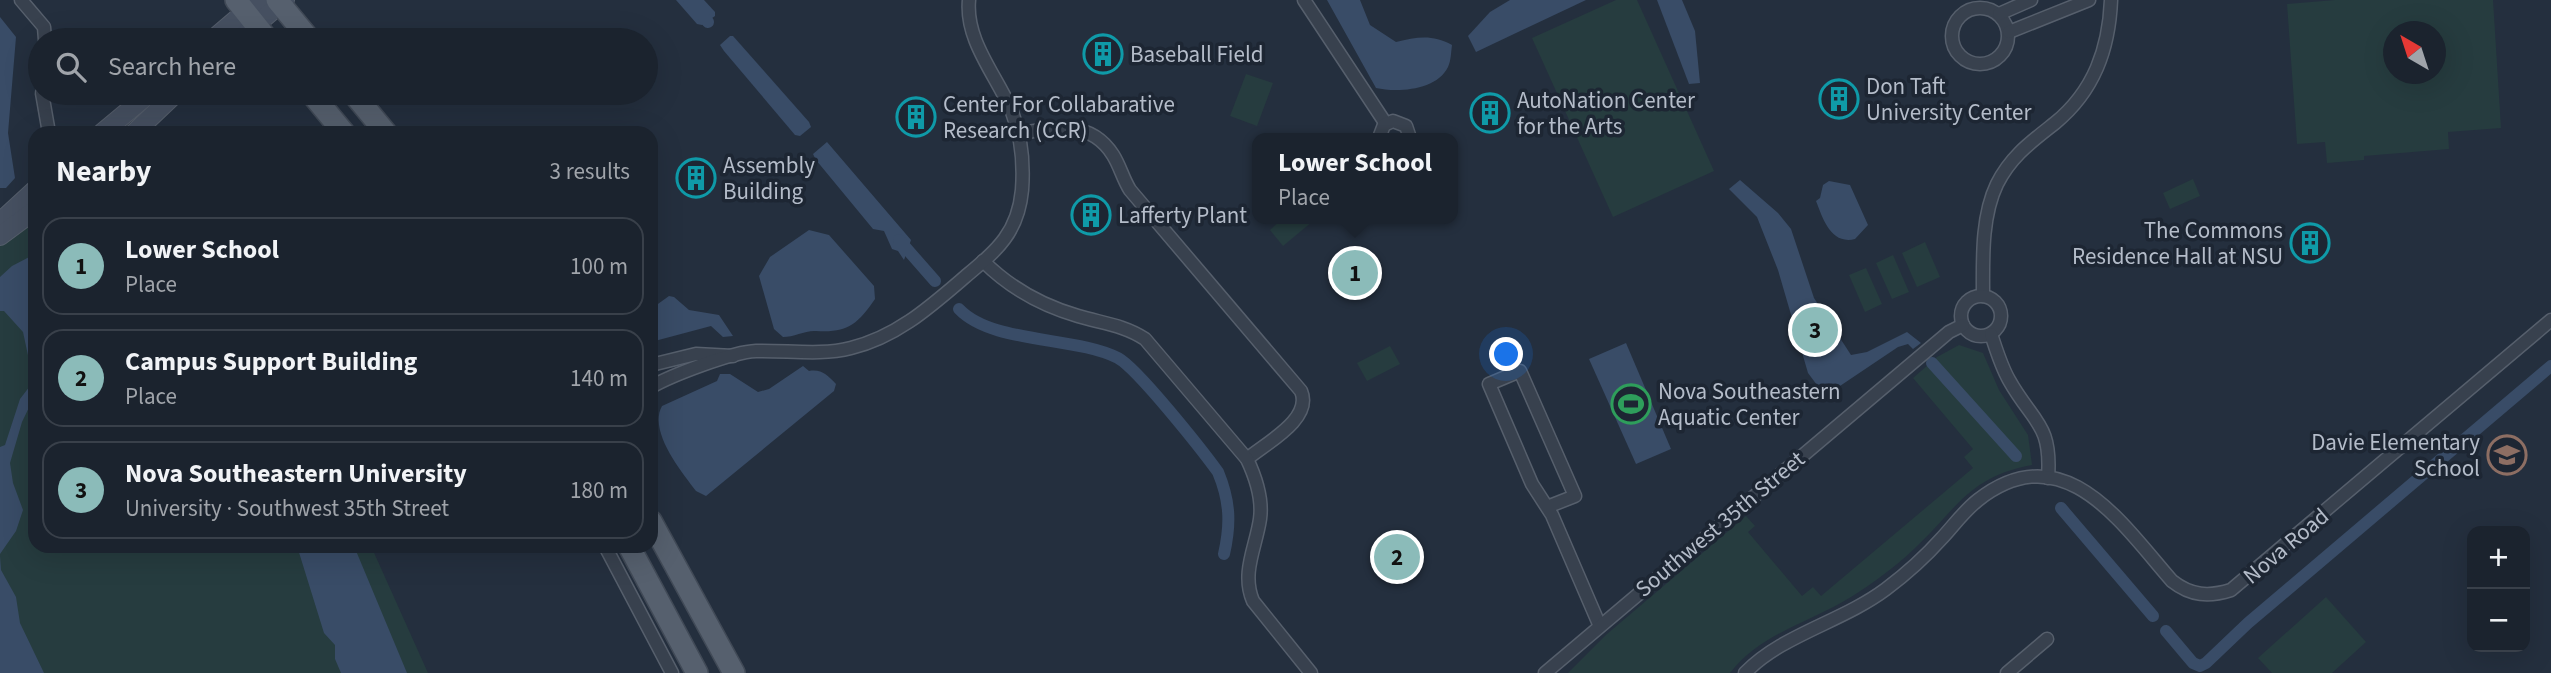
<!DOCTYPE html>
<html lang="en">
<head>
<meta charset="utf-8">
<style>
	body { margin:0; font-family:"Source Sans 3",sans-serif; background:#242b36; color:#f1f3f6 }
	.controls { position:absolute; right:21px; bottom:21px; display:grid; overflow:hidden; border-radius:14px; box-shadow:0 7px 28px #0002 }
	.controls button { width:63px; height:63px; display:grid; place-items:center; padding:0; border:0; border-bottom:2px solid #39404a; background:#1b232e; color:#f1f3f6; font:35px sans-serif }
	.compass { position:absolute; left:2383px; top:21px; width:63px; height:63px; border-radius:50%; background:#1b232e; box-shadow:0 7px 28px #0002; rotate:321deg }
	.you { position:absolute; left:1507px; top:355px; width:24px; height:24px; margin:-18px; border:5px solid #fff; border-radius:50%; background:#1a73e8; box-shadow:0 0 0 10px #1a73e833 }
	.badge { display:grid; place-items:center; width:46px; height:46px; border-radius:50%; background:#8bbbb9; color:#111; font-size:23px; font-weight:700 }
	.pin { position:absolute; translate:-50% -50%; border:4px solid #fff; box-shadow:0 2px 7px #0006 }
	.popup { position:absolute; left:1252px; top:133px; width:206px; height:91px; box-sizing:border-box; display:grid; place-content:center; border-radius:14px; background:#1b232e; filter:drop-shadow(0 2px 5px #0005); font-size:23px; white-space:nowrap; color:#a0a4aa }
	.popup b { font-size:26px; color:#f1f3f6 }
	.popup::after { content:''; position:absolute; left:50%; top:100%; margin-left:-14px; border:14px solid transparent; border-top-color:#1b232e }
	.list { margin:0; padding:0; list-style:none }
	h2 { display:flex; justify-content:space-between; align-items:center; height:91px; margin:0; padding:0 28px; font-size:30px }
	h2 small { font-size:23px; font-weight:400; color:#a0a4aa }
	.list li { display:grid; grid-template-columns:46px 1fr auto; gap:21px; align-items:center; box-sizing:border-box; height:98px; margin:0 14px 14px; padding:0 14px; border:2px solid #39404a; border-radius:21px }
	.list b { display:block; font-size:26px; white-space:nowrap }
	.list p { margin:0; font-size:23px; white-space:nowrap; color:#a0a4aa }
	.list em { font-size:23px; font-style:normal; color:#a0a4aa }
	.icon { flex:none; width:38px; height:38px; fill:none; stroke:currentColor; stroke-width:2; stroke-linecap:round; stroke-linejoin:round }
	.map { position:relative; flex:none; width:2551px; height:673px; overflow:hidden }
	.search { position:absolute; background:#1b232e; box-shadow:0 7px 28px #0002; left:28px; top:28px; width:630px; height:77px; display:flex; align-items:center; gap:18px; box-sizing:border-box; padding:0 24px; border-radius:38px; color:#a0a4aa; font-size:26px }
	.panel { position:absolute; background:#1b232e; box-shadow:0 7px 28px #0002; left:28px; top:126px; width:630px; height:427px; border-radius:21px }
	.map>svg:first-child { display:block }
	.green { fill:#263c3f; fill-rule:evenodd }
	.water { fill:#394c67 }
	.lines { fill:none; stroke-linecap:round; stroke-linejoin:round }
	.canal { stroke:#394c67; stroke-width:12 }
	.street-casing { stroke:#565f6c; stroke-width:15 }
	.secondary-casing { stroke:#565f6c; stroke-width:20 }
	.primary-casing { stroke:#414a57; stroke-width:24 }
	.street { stroke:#38414e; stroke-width:12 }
	.secondary { stroke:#465061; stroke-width:18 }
	.primary { stroke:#56606e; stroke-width:21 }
	.labels { text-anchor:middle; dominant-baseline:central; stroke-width:7; stroke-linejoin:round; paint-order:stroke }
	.poi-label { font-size:23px; fill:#b4bcc9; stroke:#1d2633; text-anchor:start }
	.street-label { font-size:23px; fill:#b4bcc9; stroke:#1d2633 }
</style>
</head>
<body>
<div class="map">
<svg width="2551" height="673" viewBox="0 0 2551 673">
	<rect width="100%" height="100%" fill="#242f3e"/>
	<!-- green -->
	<g class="green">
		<polygon points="1616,0 1637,0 1714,171 1613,217 1532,38"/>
		<path d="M2335 0H2493L2501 128 2448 132 2449 149 2364 156V160L2327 163 2325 142 2297 144 2287 4ZM2394 32H2436V74H2394Z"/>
		<polygon points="1246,74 1273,83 1257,126 1230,116"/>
		<polygon points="2193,179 2200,196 2170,209 2163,193"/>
		<polygon points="35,216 35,546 371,546 428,673 0,673 0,243"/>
		<polygon points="1282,219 1311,219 1313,221 1283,246 1270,230"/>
		<polygon points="1925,242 1940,277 1917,287 1902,253"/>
		<polygon points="1893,255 1909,292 1892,299 1876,263"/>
		<polygon points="1866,268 1882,304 1865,312 1849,275"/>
		<path d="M1959 345 1983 353 1999 390 2028 435 2032 465C1968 477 1958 508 1914 549 1895 567 1873 583 1851 597 1809 623 1761 633 1730 673H1568L1607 634 1746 516 1755 526 1748 532 1802 596 1813 587 1821 596 1973 468 1964 457 1973 449 1913 378 1937 357Z"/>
		<polygon points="1390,346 1400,364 1367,381 1357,363"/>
		<polygon points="2326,597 2366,642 2332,673 2272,673 2258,658"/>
	</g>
	<!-- water -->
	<g class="water">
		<polygon points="676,0 704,0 715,12 715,16 702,25 697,24"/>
		<path d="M1327 0H1360L1370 25 1396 42C1417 37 1432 34 1452 45 1451 52 1451 61 1448 67 1437 90 1398 93 1376 88Z"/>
		<polygon points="1510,0 1586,0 1476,52 1468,36 1490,12"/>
		<polygon points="1657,0 1682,0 1695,31 1700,83 1689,84"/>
		<polygon points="0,17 16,37 8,133 15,178 6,188 0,188"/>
		<polygon points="730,36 733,36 809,122 811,127 800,136 795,135 724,51 720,45"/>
		<polygon points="827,142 911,240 904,260 898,251 892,249 884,231 873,229 816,160 813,154"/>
		<polygon points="1740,180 1778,213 1791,229 1814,298 1851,355 1867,352 1907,332 1921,343 1913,349 1908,344 1898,347 1834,390 1817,385 1808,373 1778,270 1757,217 1729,189"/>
		<path d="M1829 181 1850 185 1868 225 1855 239C1831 245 1823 219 1816 201L1820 198 1823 185Z"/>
		<path d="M809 230 829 235 874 286 875 299C857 325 847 333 816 331 806 330 794 337 783 337L774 329 759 276 770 257Z"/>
		<polygon points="35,254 35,395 22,422 10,463 13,483 23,510 16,531 0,554 0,447 5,445 20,399 30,386 32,374 23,332 4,311 0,311 0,277 12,266"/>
		<polygon points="669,296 674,297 689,310 719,315 733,336 723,337 711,326 651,342 651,309"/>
		<polygon points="1626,343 1671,449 1636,464 1589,359"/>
		<path d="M803 366 809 371C822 369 827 375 836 384L834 391 706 496 696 491C681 471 648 431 662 406L717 381 720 374H730L758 392 769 389Z"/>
		<polygon points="297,546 354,546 407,673 341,673 335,659 335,645 324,633"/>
		<polygon points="0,556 1,570 16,597 20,623 44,673 0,673"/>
	</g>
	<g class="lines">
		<!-- canal -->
		<g class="canal">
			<polyline points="689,0 708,22"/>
			<polyline points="899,240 935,281"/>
			<path d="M959 309C992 344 1075 336 1118 358 1138 369 1202 450 1218 472 1230 501 1231 523 1224 554"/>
			<polyline points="1932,363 2016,456"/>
			<polyline points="2061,508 2153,616"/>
			<polyline points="2166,631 2193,663 2200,666 2206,663 2248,623 2551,366"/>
		</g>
		<!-- street casing -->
		<g class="street-casing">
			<g id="street">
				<polyline points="21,0 44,27 45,40"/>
				<polyline points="1304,0 1386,124"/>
				<circle cx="1980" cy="36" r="28"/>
				<polyline points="1999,14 2031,0"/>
				<polyline points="2009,32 2089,0"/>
				<polyline points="42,93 49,133"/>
				<path d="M1019 134C1054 126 1091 120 1113 155 1120 166 1123 179 1130 190L1301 391C1313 419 1266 443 1247 459"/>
				<polyline points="1379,138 1384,125 1393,121 1406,126 1410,138"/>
				<path d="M983 261C1009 287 1043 306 1078 316 1101 323 1124 325 1145 339L1247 459C1256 478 1263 498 1260 519 1256 547 1241 573 1253 601L1311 673"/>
				<path d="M1983 296C1983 261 1981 217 1997 184 2011 156 2031 142 2055 123 2094 91 2109 49 2111 0"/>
				<circle cx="1981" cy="316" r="20"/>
				<path d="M1991 334C1996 349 2001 366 2009 380 2033 423 2052 423 2048 478"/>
				<polyline points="651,365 696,354 733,356"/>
				<path d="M651 387C672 375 732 352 756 351 787 350 820 356 851 348 897 337 931 306 966 276 997 250 1018 233 1022 190 1024 163 1022 138 1012 112 997 76 965 41 969 0"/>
				<polyline points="1547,507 1575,496 1520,371 1489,384 1532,484 1552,515 1599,624"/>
				<polyline points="605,546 672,673"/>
				<polyline points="1545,673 1949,332 1963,325"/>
				<path d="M1745 673C1781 635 1842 622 1886 589 1906 574 1925 557 1942 538 1954 525 1964 511 1978 500 2064 433 2122 524 2172 581 2191 596 2209 597 2231 590L2551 320"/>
				<polyline points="2007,673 2047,639"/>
			</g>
		</g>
		<!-- secondary casing -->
		<g class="secondary-casing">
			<g id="secondary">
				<polyline points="212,40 259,0"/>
				<polyline points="238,40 285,0"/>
				<polyline points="102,133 150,93"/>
				<polyline points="134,133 176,93"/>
				<polyline points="0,222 35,190"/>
				<polyline points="0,236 35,210"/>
			</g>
		</g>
		<!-- primary casing -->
		<g class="primary-casing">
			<g id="primary">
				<polyline points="236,0 268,40"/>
				<polyline points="277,0 310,40"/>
				<polyline points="311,93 344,133"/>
				<polyline points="353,93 386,133"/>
				<polyline points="651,521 734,673"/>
				<polyline points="629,546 697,673"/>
			</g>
		</g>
		<!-- street -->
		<use href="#street" class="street"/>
		<!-- secondary -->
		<use href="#secondary" class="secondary"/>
		<!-- primary -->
		<use href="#primary" class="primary"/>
	</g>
	<!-- icons -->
	<defs>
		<g id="building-ring" transform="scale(2.0125)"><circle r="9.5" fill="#1d2633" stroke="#0f9aa8" stroke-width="1.5"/><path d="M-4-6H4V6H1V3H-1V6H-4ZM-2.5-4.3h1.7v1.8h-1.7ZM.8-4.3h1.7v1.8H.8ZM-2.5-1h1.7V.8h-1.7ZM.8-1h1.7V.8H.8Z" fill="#0f9aa8"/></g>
		<g id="stadium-ring" transform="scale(2.0125)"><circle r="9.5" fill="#1d2633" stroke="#2e9e5b" stroke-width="1.5"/><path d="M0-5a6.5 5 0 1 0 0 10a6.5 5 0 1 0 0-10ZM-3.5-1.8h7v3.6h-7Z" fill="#2e9e5b"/></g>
		<g id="school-ring" transform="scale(2.0125)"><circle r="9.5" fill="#1d2633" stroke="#8d6e63" stroke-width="1.5"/><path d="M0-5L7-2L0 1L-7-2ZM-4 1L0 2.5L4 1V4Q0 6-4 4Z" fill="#8d6e63"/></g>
	</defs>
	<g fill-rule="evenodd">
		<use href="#building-ring" x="1103" y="54"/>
		<use href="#building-ring" x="1839" y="99"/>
		<use href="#building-ring" x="1490" y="113"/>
		<use href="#building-ring" x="916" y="117"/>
		<use href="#building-ring" x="696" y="178"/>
		<use href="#building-ring" x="1091" y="215"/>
		<use href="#building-ring" x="2310" y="243"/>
		<use href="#stadium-ring" x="1631" y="404"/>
		<use href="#school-ring" x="2507" y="455"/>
	</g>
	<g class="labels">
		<!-- poi labels -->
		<g class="poi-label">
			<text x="1130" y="54">Baseball Field</text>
			<text x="1866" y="86">Don Taft<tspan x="1866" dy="26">University Center</tspan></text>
			<text x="1517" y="100">AutoNation Center<tspan x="1517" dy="26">for the Arts</tspan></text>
			<text x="943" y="104">Center For Collabarative<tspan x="943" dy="26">Research (CCR)</tspan></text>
			<text x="723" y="165">Assembly<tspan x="723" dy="26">Building</tspan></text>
			<text x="1118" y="215">Lafferty Plant</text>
			<text x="2283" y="230" text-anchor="end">The Commons<tspan x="2283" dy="26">Residence Hall at NSU</tspan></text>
			<text x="1658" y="391">Nova Southeastern<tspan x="1658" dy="26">Aquatic Center</tspan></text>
			<text x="2480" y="442" text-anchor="end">Davie Elementary<tspan x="2480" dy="26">School</tspan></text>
		</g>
		<!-- street labels -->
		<g class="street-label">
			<text transform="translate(1720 524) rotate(-40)">Southwest 35th Street</text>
			<text transform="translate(2286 546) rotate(-40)">Nova Road</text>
		</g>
	</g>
</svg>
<div class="controls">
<button>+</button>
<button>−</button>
</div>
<svg class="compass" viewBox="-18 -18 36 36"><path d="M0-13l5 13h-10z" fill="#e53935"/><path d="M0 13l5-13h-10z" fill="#a0a4aa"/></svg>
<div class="you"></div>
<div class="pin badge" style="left:1355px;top:273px">1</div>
<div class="popup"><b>Lower School</b>Place</div>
<div class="pin badge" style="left:1397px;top:557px">2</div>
<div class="pin badge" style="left:1815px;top:330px">3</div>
<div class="search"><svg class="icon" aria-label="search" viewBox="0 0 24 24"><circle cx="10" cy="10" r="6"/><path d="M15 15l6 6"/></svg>Search here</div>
<section class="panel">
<h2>Nearby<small>3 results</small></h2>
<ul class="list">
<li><span class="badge">1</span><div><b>Lower School</b><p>Place</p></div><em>100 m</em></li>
<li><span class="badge">2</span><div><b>Campus Support Building</b><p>Place</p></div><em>140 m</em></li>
<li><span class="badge">3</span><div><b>Nova Southeastern University</b><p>University · Southwest 35th Street</p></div><em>180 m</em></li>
</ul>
</section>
</div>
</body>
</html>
